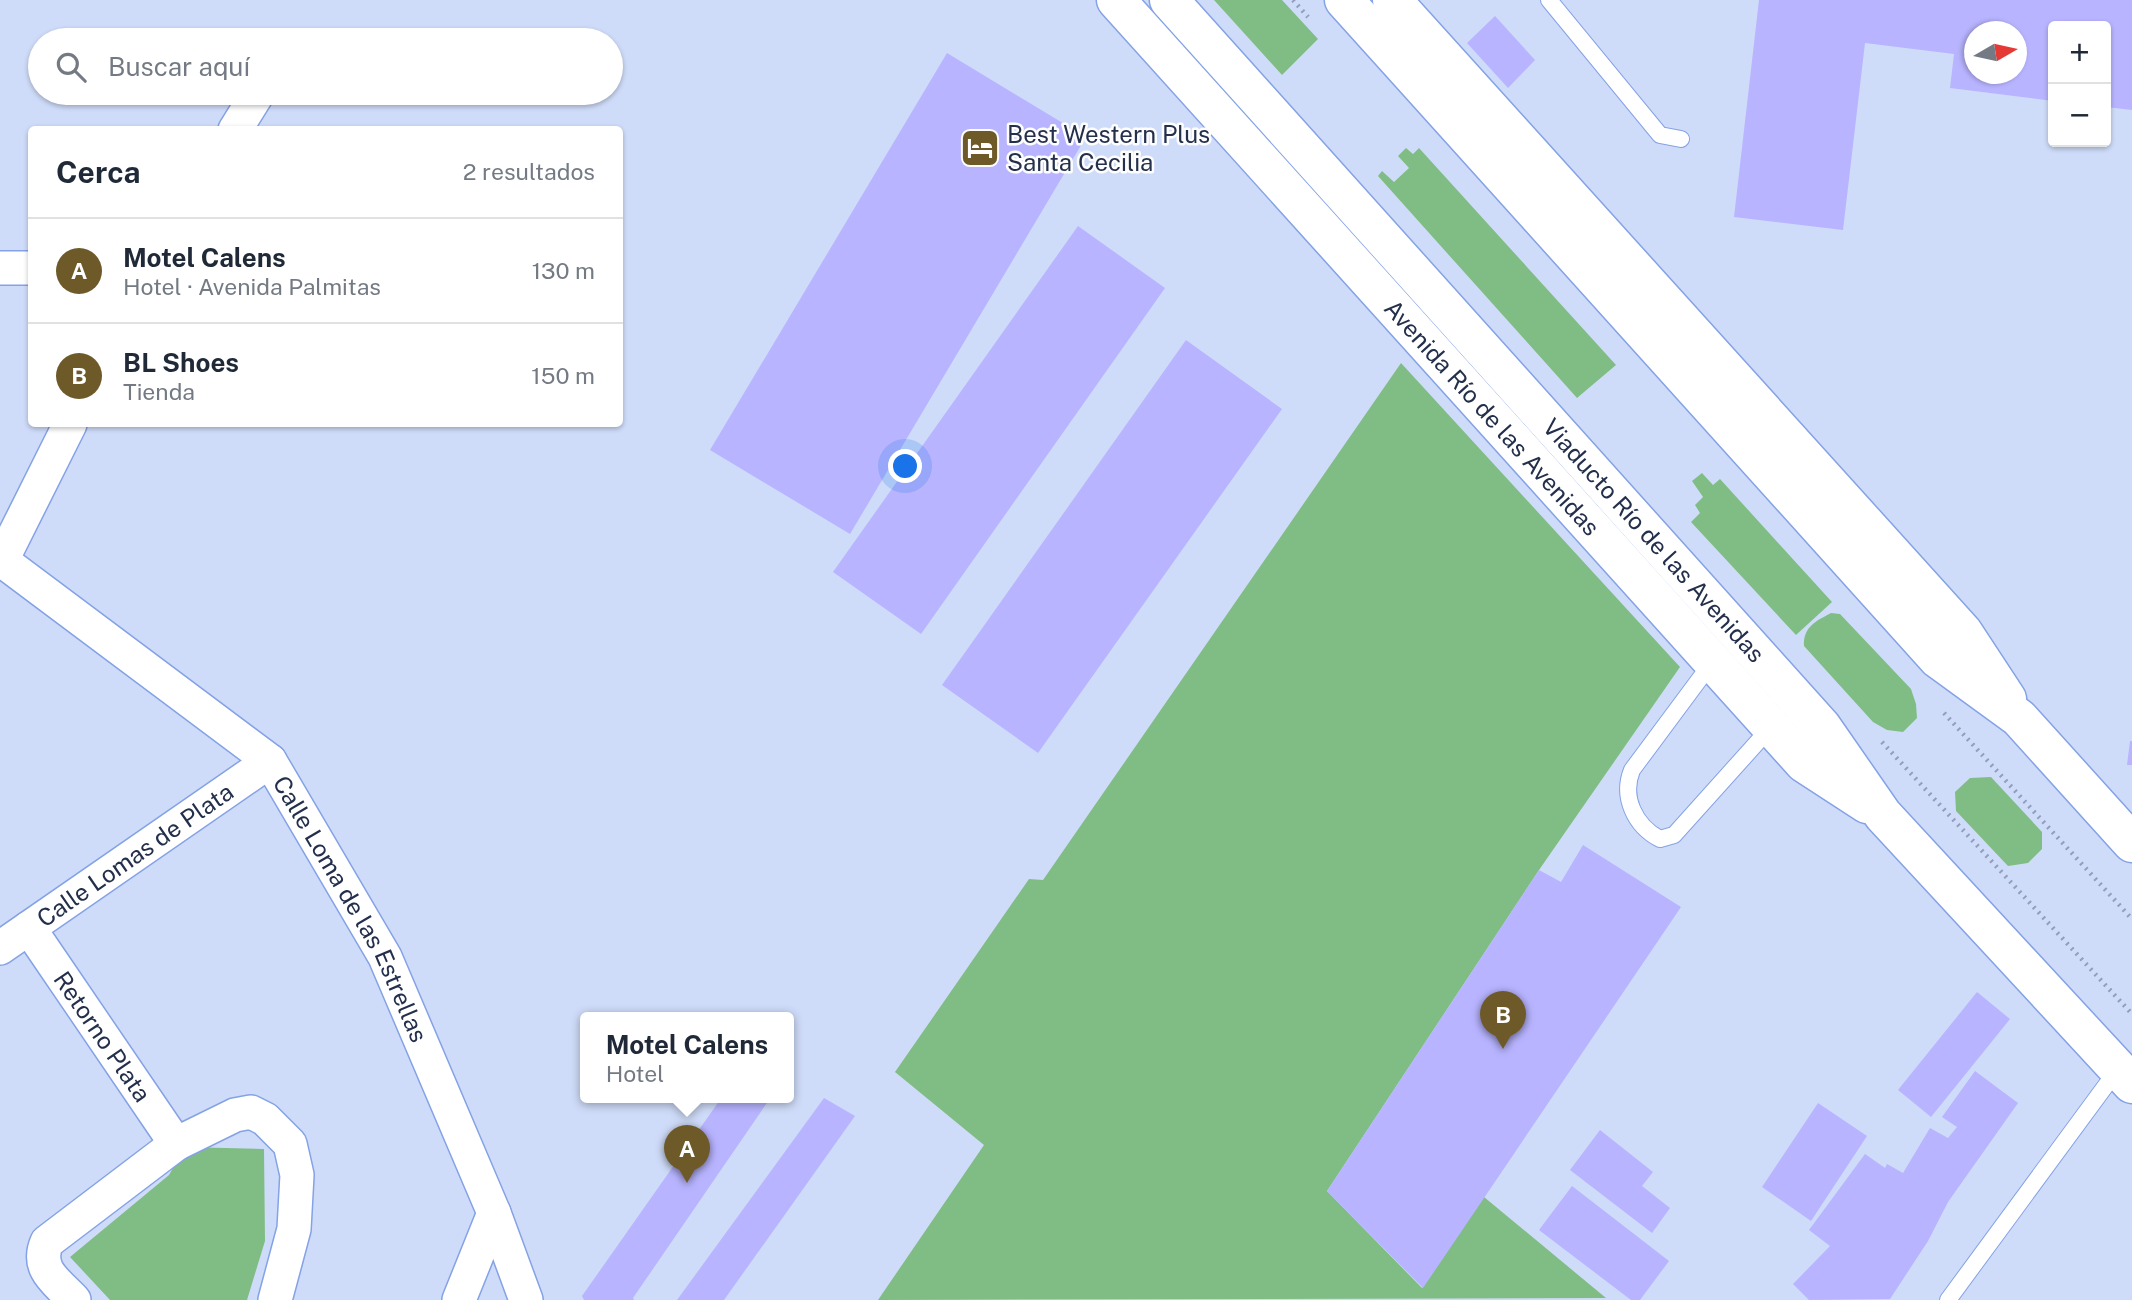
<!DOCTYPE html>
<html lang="es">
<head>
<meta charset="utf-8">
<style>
	body { margin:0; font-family:"Public Sans",sans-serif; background:#f6f6f7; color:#1f2937 }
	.controls { position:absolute; right:21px; top:21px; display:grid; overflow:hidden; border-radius:7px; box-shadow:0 2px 5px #0004 }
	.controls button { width:63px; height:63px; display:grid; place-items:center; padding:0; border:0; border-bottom:2px solid #e0e1e3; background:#fff; color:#1f2937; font:35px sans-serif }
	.compass { position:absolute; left:1964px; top:21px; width:63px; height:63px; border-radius:50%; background:#fff; box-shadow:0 2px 5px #0004; rotate:81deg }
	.you { position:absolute; left:906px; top:467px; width:24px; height:24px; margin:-18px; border:5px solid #fff; border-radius:50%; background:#1a73e8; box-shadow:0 0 0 10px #1a73e833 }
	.badge { display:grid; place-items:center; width:46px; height:46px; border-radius:50%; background:#6e5928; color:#fff; font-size:23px; font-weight:700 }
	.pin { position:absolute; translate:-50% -58px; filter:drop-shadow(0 2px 4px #0008) }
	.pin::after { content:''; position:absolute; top:37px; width:24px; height:21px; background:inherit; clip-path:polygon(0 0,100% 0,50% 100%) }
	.popup { position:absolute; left:580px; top:1012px; width:214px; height:91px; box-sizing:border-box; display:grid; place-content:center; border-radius:7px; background:#fff; filter:drop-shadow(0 2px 5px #0005); font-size:23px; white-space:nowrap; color:#747a83 }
	.popup b { font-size:26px; color:#1f2937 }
	.popup::after { content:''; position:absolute; left:50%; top:100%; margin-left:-14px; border:14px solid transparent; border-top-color:#fff }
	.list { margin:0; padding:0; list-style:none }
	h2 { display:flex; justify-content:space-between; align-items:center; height:91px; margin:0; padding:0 28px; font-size:30px }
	h2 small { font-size:23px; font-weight:400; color:#747a83 }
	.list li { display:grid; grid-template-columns:46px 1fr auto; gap:21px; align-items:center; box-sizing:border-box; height:105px; padding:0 28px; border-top:2px solid #e0e1e3 }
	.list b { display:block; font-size:26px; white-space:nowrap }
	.list p { margin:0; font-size:23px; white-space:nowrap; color:#747a83 }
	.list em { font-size:23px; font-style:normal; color:#747a83 }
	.icon { flex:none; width:38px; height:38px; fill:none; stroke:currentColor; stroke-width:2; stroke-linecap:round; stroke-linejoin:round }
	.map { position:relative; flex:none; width:2132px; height:1300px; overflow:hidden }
	.search { position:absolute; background:#fff; box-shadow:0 2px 5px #0004; left:28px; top:28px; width:595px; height:77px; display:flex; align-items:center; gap:18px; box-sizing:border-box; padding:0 24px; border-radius:38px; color:#747a83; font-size:26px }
	.panel { position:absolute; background:#fff; box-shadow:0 2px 5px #0004; left:28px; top:126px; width:595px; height:301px; border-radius:7px }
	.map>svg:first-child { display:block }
	.green { fill:#80bd84 }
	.building { fill:#b8b4ff; fill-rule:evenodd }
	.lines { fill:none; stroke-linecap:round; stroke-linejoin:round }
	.lane-casing { stroke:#84a2e6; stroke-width:18 }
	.street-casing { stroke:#84a2e6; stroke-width:36 }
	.secondary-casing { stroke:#84a2e6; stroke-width:41 }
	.path { stroke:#929ebb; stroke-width:4.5; stroke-dasharray:2 5; stroke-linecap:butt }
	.lane { stroke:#fff; stroke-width:16 }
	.street { stroke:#fff; stroke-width:33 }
	.secondary { stroke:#fff; stroke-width:38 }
	.labels { text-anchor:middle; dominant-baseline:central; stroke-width:5; stroke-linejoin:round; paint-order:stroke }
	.poi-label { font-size:24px; fill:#232f4b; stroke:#fdfdfd; text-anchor:start }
	.street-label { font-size:24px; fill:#232f4b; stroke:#fdfdfd }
</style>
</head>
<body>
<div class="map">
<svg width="2132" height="1300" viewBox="0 0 2132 1300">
	<rect width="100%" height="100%" fill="#cfdcf9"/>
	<!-- green -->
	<g class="green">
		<polygon points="1214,0 1282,0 1318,39 1282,75"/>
		<polygon points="1406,148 1413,154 1419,148 1616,365 1577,398 1378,176 1382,171 1394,182 1409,168 1398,156"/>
		<polygon points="1401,363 1680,667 1539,870 1327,1191 1422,1288 1484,1197 1606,1298 878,1300 984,1145 895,1072 1029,879 1043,880"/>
		<polygon points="1702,473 1713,485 1720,479 1832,602 1796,635 1691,522 1700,513 1695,505 1703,497 1692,481"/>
		<path d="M1831 613 1840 614 1911 689 1916 704 1917 718 1903 732 1887 730 1873 722 1804 646C1803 627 1816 621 1831 613Z"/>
		<polygon points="1991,777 2042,832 2042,849 2028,863 2008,866 1956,811 1955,792 1970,778"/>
		<polygon points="185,1147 264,1149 265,1241 247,1300 110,1300 70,1257 169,1175"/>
	</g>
	<!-- building -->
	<g class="building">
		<path d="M1759 0H2132V110L2106 107V26H2053V101L1950 88 1954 54 1865 43 1843 230 1734 217ZM1974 32H2017V74H1974Z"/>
		<polygon points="1495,16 1535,60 1508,88 1467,43"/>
		<polygon points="947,53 1086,137 850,534 710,450"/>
		<polygon points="1078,226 1165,288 921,634 833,572"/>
		<polygon points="1186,340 1282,409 1038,753 942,685"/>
		<polygon points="2130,741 2132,741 2132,765 2127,765"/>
		<polygon points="1583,845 1681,907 1423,1288 1327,1191 1539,870 1561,882"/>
		<polygon points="1977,992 2010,1019 1931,1117 1898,1090"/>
		<polygon points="1975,1071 2018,1103 1948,1202 1928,1241 1890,1299 1809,1300 1793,1284 1830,1246 1809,1230 1865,1154 1885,1168 1887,1164 1903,1173 1930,1128 1948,1138 1957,1127 1942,1117"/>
		<polygon points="722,1097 771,1097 633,1298 634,1300 584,1300 582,1296"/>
		<polygon points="824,1098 855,1116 724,1300 677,1300"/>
		<polygon points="1818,1103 1867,1136 1811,1221 1762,1187"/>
		<polygon points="1600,1130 1653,1172 1642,1186 1670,1208 1652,1233 1570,1170"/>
		<polygon points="1572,1186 1669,1261 1640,1300 1631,1300 1539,1230"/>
	</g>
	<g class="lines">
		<!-- lane casing -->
		<g class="lane-casing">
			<g id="lane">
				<polyline points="1549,0 1660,135 1681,139"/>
				<path d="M1713 661 1632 770C1621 797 1635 826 1660 839L1674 835 1771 727"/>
				<polyline points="1948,1300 2118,1069"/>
			</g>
		</g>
		<!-- street casing -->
		<g class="street-casing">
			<g id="street">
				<polyline points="235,130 258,93"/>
				<polyline points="0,268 32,268"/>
				<path id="s1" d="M0 559 270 761 385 957 494 1213 526 1300"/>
				<polyline points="2,560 70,424"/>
				<path id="s2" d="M29 928 176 1144"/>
				<path id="s3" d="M0 948 270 761"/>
				<path d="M74 1300C57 1282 35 1269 47 1242L176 1144 235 1115 251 1112 265 1119 290 1144 297 1175 294 1229 275 1300"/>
				<polyline points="459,1300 494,1213"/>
			</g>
		</g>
		<!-- secondary casing -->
		<g class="secondary-casing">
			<g id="secondary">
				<path id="s4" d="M1116 0 1804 763 1867 804"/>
				<path id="s5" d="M1169 0 1822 727 1883 815 2132 1084"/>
				<polyline points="1344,0 1938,659 2019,718 2132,843"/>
				<polyline points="1392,0 1963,632 2007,699"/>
			</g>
		</g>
		<!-- path -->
		<g class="path">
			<polyline points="1293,0 1308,17"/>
			<polyline points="1944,713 2132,919"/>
			<polyline points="1882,742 2132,1014"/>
		</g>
		<!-- lane -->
		<use href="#lane" class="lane"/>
		<!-- street -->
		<use href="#street" class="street"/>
		<!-- secondary -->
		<use href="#secondary" class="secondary"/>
	</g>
	<!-- icons -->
	<defs>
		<g id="hotel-square" transform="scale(2.0125)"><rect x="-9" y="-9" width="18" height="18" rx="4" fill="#6e5928" stroke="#fdfdfd"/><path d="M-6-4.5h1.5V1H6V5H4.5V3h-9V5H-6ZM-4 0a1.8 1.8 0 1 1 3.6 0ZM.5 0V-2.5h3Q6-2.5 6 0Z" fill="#fff"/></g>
	</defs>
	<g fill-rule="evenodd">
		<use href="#hotel-square" x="980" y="148"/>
	</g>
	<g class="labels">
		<!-- poi labels -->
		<g class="poi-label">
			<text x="1007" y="134">Best Western Plus<tspan x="1007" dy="28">Santa Cecilia</tspan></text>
		</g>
		<!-- street labels -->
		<g class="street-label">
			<text stroke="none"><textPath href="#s4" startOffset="562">Avenida Río de las Avenidas</textPath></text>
			<text stroke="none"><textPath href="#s5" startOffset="726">Viaducto Río de las Avenidas</textPath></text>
			<text stroke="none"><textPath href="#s3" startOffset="164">Calle Lomas de Plata</textPath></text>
			<text stroke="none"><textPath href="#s1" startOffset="506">Calle Loma de las Estrellas</textPath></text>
			<text stroke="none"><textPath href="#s2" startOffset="131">Retorno Plata</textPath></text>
		</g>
	</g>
</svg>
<div class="controls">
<button>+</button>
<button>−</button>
</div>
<svg class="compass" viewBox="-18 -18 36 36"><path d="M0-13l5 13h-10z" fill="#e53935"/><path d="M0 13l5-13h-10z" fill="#747a83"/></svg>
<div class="you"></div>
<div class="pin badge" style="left:687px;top:1183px">A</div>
<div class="popup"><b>Motel Calens</b>Hotel</div>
<div class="pin badge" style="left:1503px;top:1049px">B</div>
<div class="search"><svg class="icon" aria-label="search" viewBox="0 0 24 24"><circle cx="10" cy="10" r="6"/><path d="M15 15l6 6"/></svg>Buscar aquí</div>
<section class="panel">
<h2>Cerca<small>2 resultados</small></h2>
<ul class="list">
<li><span class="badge">A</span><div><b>Motel Calens</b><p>Hotel · Avenida Palmitas</p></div><em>130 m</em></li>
<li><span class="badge">B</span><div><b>BL Shoes</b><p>Tienda</p></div><em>150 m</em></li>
</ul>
</section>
</div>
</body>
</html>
